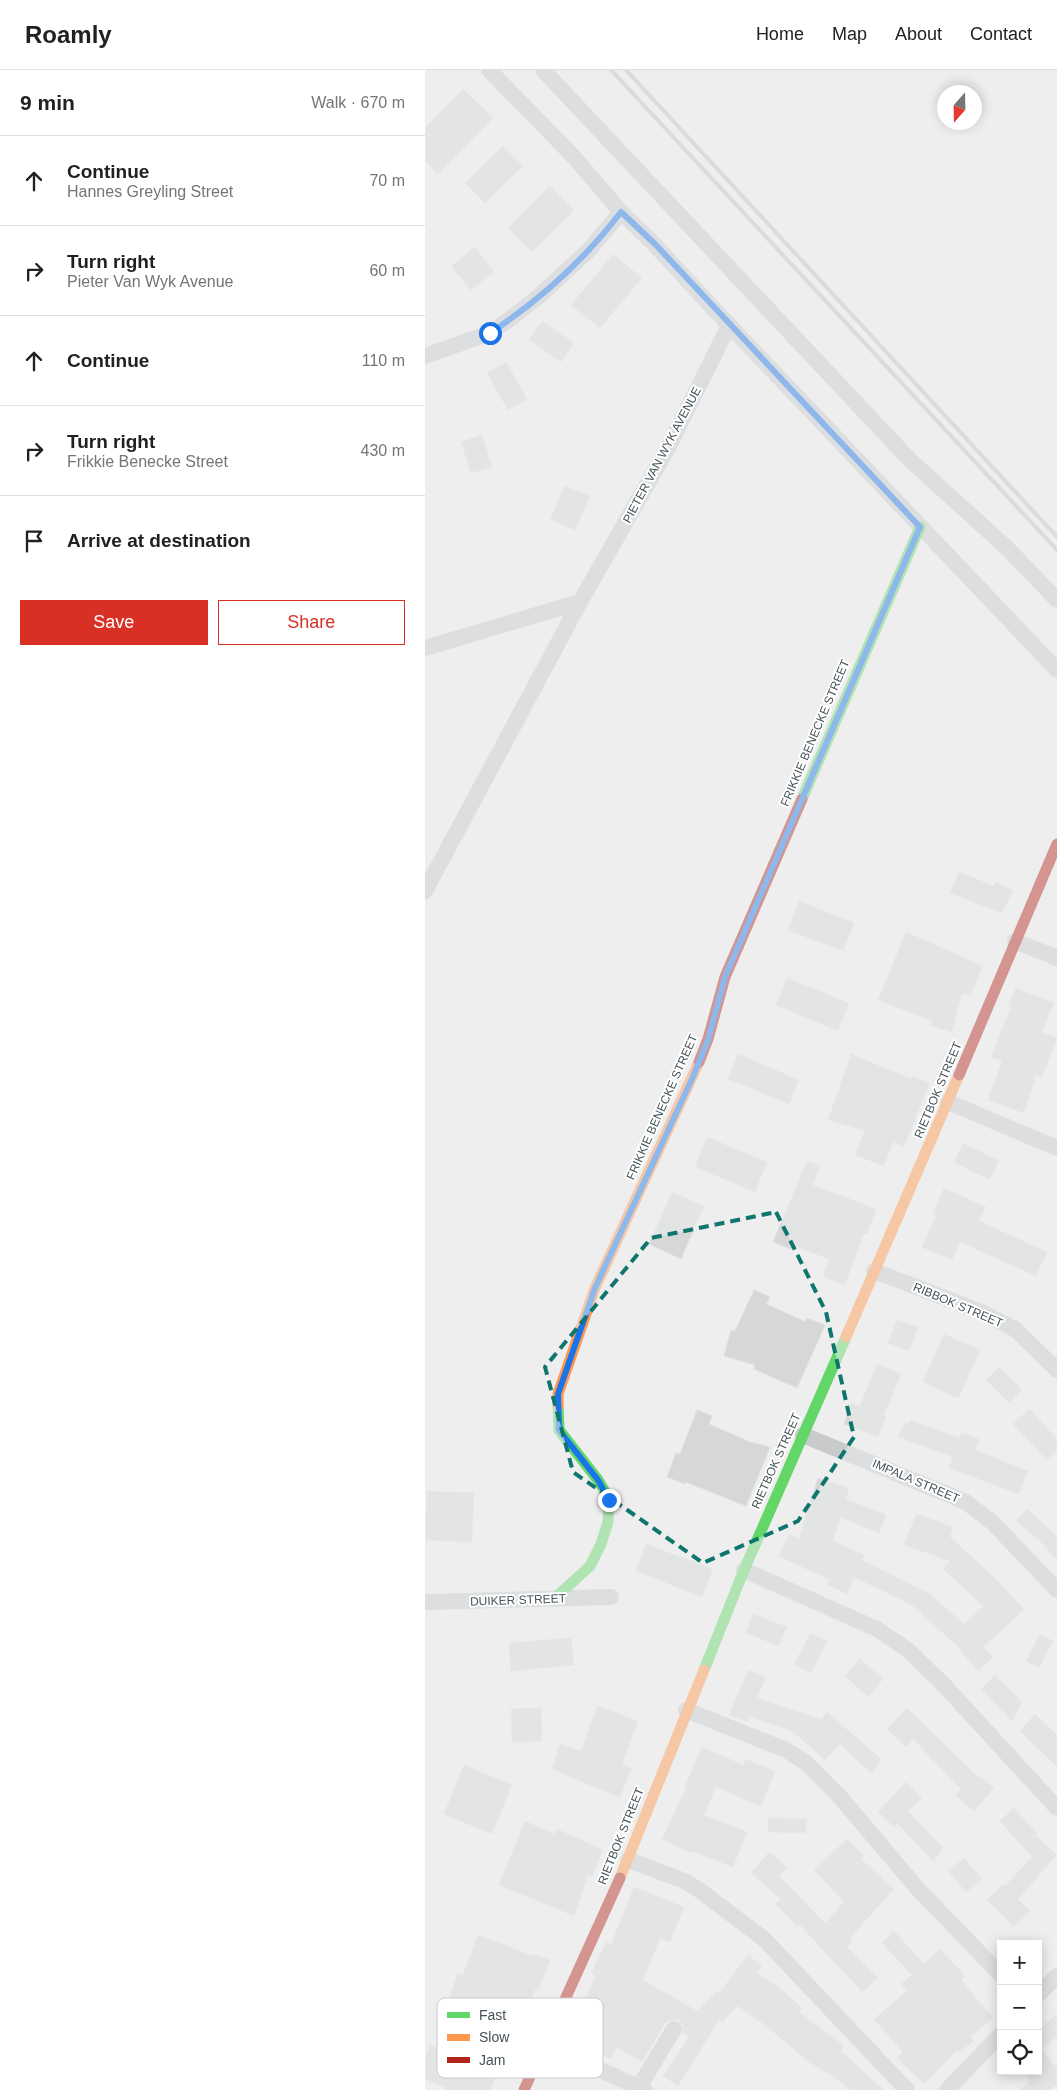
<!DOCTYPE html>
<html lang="en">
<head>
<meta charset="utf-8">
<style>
	body { margin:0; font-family:Helvetica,sans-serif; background:#f2f2f2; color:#202124 }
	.controls { position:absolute; right:15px; bottom:15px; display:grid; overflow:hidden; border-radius:0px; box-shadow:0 2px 12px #0003 }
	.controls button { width:45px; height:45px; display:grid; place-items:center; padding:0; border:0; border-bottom:1px solid #e0e0e0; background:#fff; color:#202124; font:25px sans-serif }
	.compass { position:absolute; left:512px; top:15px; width:45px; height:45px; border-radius:50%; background:#fff; box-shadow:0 2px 12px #0003; rotate:200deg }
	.stop { position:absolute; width:15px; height:15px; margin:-11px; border:4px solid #1a73e8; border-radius:50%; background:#fff }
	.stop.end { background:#1a73e8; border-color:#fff; box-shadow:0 1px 5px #0008 }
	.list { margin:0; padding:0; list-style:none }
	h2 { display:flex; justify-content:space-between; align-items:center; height:65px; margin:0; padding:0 20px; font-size:21px }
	h2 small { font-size:16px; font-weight:400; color:#757577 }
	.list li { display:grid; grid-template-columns:32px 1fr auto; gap:15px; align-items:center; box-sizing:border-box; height:90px; padding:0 20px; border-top:1px solid #e0e0e0 }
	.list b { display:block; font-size:19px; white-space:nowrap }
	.list p { margin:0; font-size:16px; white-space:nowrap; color:#757577 }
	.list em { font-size:16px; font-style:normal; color:#757577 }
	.actions { display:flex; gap:10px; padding:15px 20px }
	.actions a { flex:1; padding:11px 0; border:1px solid #d93025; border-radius:0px; text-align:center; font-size:18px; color:#d93025 }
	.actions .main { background:#d93025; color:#fff }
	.icon { flex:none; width:28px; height:28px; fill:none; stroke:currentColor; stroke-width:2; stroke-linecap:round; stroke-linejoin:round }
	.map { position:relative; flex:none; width:632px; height:2020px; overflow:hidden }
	header { display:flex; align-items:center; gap:30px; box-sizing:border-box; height:70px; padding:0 25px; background:#fff; border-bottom:1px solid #e0e0e0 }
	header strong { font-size:24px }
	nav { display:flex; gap:28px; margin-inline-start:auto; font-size:18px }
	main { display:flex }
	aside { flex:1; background:#fff }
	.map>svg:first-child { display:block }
	.building { fill:#d6d7d7; stroke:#e0e0e1 }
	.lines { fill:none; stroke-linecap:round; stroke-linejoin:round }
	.street { stroke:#c8cacc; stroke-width:16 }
	.fast { stroke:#63d668; stroke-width:11 }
	.slow { stroke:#ff974d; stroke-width:11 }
	.jam { stroke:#b3261e; stroke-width:11 }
	.rail { stroke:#c3c4c6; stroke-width:4 }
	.route { stroke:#1a73e8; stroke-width:6 }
	.marked { fill:none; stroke:#0f766e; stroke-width:4; stroke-dasharray:10 6; stroke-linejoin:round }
	.labels { text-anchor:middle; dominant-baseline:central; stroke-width:4; stroke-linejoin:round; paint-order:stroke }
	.street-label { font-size:12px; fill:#45535a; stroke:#fff }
	.key { fill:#fff; stroke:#c7cbce; stroke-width:1 }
	.key-label { font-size:14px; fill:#45535a }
</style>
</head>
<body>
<header>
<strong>Roamly</strong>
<nav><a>Home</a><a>Map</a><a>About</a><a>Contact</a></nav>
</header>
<main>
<aside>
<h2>9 min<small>Walk · 670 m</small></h2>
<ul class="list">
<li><svg class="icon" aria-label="ahead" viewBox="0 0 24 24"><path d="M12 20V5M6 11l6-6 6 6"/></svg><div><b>Continue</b><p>Hannes Greyling Street</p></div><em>70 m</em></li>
<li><svg class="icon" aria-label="right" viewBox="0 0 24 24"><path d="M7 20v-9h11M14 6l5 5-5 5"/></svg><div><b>Turn right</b><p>Pieter Van Wyk Avenue</p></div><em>60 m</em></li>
<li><svg class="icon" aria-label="ahead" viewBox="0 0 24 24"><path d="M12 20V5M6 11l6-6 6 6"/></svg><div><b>Continue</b></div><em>110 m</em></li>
<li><svg class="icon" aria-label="right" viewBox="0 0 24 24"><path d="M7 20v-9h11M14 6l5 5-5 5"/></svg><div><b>Turn right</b><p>Frikkie Benecke Street</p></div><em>430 m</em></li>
<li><svg class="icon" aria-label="arrive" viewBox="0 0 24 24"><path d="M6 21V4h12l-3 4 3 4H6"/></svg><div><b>Arrive at destination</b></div></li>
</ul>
<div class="actions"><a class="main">Save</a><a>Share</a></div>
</aside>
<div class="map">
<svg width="632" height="2020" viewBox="0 0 632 2020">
	<rect width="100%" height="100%" fill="#efeeee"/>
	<!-- building -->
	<g class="building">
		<polygon points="38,19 68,48 13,104 0,91 0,58"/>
		<polygon points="78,76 98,96 60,133 40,113"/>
		<polygon points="125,116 149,140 107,182 83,158"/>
		<polygon points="50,177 69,202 46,220 26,196"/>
		<polygon points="188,184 217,208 175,258 146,235"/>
		<polygon points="117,251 149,273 136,292 104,270"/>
		<polygon points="81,292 102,329 83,340 62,303"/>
		<polygon points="57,365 67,397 46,403 36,372"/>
		<polygon points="140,416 165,426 150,460 125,449"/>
		<polygon points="534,802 569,816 570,812 588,820 577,843 525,823"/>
		<polygon points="374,831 429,853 418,881 363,860"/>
		<polygon points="481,862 558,896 545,926 537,923 527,962 506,956 507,951 453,930"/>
		<polygon points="362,908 424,933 413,961 351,935"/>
		<polygon points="591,918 629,933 617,962 632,968 617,1007 611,1005 599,1043 563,1030 577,991 566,987 587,934 584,933"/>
		<polygon points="313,984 374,1010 364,1034 303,1009"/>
		<polygon points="426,984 486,1009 487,1006 505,1013 479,1076 468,1072 459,1096 430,1085 440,1061 403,1050"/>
		<polygon points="282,1067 342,1092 330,1122 270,1097"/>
		<polygon points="538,1073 574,1091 564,1110 529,1092"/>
		<polygon points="382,1091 395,1096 388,1115 451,1139 442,1164 439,1163 420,1215 398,1207 404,1189 368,1176 366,1179 348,1172"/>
		<polygon points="519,1118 561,1137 554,1151 622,1182 611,1206 535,1172 527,1190 497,1177 511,1146 508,1144"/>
		<polygon points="247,1122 279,1136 256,1189 224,1174"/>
		<polygon points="329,1220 345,1227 341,1234 381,1252 382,1248 400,1255 372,1318 329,1299 330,1295 299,1286 306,1260 310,1261"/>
		<polygon points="472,1250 493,1257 484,1281 463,1273"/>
		<polygon points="519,1264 555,1280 534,1327 529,1327 498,1312"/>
		<polygon points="452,1294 476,1304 459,1345 461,1346 453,1367 419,1354 426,1333 435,1336"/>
		<polygon points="574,1297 597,1320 584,1333 561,1310"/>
		<polygon points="604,1339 632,1369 632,1380 622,1390 588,1354"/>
		<polygon points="272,1340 287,1346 284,1354 325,1372 345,1377 321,1436 261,1412 260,1414 242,1407 251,1383 255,1384"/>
		<polygon points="485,1350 534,1368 536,1363 554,1369 550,1380 603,1401 594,1424 524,1398 528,1387 473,1367 480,1352 483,1354"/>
		<polygon points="393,1408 424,1418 421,1429 461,1445 454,1463 415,1447 408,1471 439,1485 437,1490 505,1524 539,1554 559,1536 518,1499 525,1491 479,1475 491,1444 528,1457 525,1467 574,1512 599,1540 558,1577 568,1587 553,1601 531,1575 487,1535 429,1507 422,1524 403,1515 405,1510 354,1486 364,1465 374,1469"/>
		<polygon points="2,1421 49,1423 47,1472 0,1470"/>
		<polygon points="602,1439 632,1466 632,1490 614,1470 591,1451"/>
		<polygon points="221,1474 288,1499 277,1527 211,1501"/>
		<polygon points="328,1544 362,1557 354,1576 321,1563"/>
		<polygon points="386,1563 402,1571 386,1603 369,1594"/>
		<polygon points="615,1564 628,1571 614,1598 601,1591"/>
		<polygon points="146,1568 149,1595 86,1601 84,1573"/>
		<polygon points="435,1589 458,1609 443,1627 420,1606"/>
		<polygon points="323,1600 341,1607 332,1628 396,1649 402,1642 457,1690 446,1703 415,1674 400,1690 367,1661 325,1647 323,1652 304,1645"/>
		<polygon points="570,1605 597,1632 587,1651 556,1619"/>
		<polygon points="172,1636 213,1651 197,1694 206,1698 195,1728 127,1699 135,1674 156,1681"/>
		<polygon points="116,1638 117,1671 87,1672 86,1639"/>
		<polygon points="482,1638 549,1703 569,1718 549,1741 530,1725 536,1719 488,1669 481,1677 462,1659"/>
		<polygon points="610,1644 632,1665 632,1697 595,1661"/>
		<polygon points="277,1677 318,1695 320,1689 350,1701 336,1736 291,1717 279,1745 322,1762 308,1797 266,1781 265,1783 237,1769 262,1717 260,1716"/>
		<polygon points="39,1695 87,1715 67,1764 19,1744"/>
		<polygon points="481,1712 497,1728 483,1741 518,1778 508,1791 472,1753 469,1757 453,1742"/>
		<polygon points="589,1738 612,1763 610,1765 632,1785 593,1829 605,1841 589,1857 562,1830 578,1814 580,1816 607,1787 575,1751"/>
		<polygon points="343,1748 381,1749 381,1763 343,1762"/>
		<polygon points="100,1751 129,1764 132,1759 178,1780 167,1807 163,1805 149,1846 74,1815"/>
		<polygon points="422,1769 439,1786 436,1789 469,1819 424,1869 427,1872 422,1877 453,1908 437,1922 375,1855 373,1857 350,1834 356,1829 326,1803 344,1782 362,1797 354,1806 400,1853 419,1832 389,1800"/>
		<polygon points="539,1788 557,1809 541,1822 523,1801"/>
		<polygon points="209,1817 259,1837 245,1872 235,1868 218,1910 272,1941 292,1921 294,1923 323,1885 337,1896 332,1903 356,1919 377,1938 374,1942 419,1976 416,1981 459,2020 425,2020 402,2001 401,2003 384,1992 340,1955 312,1936 297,1952 294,1950 253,2016 238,2006 264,1967 258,1963 258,1955 254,1950 249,1949 240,1953 217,1992 191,1977 186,1989 143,1969 171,1906 167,1904 170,1895 181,1872 186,1874"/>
		<polygon points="469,1861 499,1894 515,1879 540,1906 536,1910 568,1948 545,1967 549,1971 534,1982 532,1980 499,2014 472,1988 478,1982 449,1949 482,1921 476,1914 487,1905 457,1873"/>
		<polygon points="53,1865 108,1886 109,1884 125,1890 113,1921 110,1919 96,1957 23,1931 33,1903 38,1905"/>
		<polygon points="632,1944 632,1966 617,1979 632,1999 632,2014 625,2020 594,2020 606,2011 597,2001 613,2001 613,1960"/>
		<polygon points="5,1975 21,1982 20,1985 71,2005 65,2020 20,2020 21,2017 0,2009 0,1987"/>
	</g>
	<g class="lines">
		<!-- street -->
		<g class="street">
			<polyline points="64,0 148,86 196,142 229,174 286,236 632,600"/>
			<polyline points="118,0 485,390 582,478 632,530"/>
			<polyline points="0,286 65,263 81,252 113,227 164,180 196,142"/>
			<polyline points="0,578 155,532"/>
			<polyline points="0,821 155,532 243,378 304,255"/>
			<polyline points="590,871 632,888"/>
			<polyline points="523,1032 632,1078"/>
			<polyline points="449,1201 554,1241 590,1259 632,1300"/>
			<polyline points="378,1365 541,1432 568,1453 632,1520"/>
			<polyline points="319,1500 452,1559 483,1580 518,1614 632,1738"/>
			<polyline points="0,1532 186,1527"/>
			<polyline points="261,1640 361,1680 380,1692 416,1728 492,1818 576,1905"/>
			<polyline points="203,1790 257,1810 273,1819 339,1869 482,2020"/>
			<polyline points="613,1925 632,1906"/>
			<polyline points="120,1975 220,2020"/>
			<polyline points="214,2017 249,1959"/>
			<polyline points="522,2020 576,1964"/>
		</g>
		<!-- fast -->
		<g class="fast">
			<polyline points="377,729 495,457"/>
			<polyline points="129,1529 165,1496 176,1474 183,1452 184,1429 173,1410 134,1360 133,1336"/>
			<polyline points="279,1600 319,1500 421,1267"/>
		</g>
		<!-- slow -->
		<g class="slow">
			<polyline points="421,1267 534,1005"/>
			<polyline points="133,1336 133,1324 170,1218 274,992"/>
			<polyline points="195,1808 279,1600"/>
		</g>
		<!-- jam -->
		<g class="jam">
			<polyline points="274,992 283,969 300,907 377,729"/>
			<polyline points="534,1005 632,774"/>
			<polyline points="99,2020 195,1808"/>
		</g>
		<!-- rail -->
		<g class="rail">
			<polyline points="186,0 632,480"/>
			<polyline points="201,0 632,467"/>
		</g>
	</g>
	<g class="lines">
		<!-- route -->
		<path class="route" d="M65 263C115 230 160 189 196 142L230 174 495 457 300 907 283 970 267 1009 170 1218 133 1324 134 1360 173 1410 184 1430"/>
	</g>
	<!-- marked area -->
	<path d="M0 0H632V2020H0ZM351 1142 401 1242 429 1367 373 1451 278 1493 148 1402 120 1297 226 1168Z" fill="#efeeee" fill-opacity=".55" fill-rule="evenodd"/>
	<path class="marked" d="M351 1142 401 1242 429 1367 373 1451 278 1493 148 1402 120 1297 226 1168Z"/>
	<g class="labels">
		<!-- street labels -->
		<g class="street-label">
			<text transform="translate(237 385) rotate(-62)">PIETER VAN WYK AVENUE</text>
			<text transform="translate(390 663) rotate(-67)">FRIKKIE BENECKE STREET</text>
			<text transform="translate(513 1020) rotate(-67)">RIETBOK STREET</text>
			<text transform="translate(237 1037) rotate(-66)">FRIKKIE BENECKE STREET</text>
			<text transform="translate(533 1235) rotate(23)">RIBBOK STREET</text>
			<text transform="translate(351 1391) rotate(-66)">RIETBOK STREET</text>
			<text transform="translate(491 1411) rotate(23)">IMPALA STREET</text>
			<text transform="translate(93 1530) rotate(-2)">DUIKER STREET</text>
			<text transform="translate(196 1766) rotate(-68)">RIETBOK STREET</text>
		</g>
	</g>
	<!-- legend -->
	<rect x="12" y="1928" width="166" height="80" rx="8" class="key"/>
	<rect x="22" y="1942" width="23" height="6" fill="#63d668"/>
	<rect x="22" y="1964" width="23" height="7" fill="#ff974d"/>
	<rect x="22" y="1987" width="23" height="6" fill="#b3261e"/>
	<g class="key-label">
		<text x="54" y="1950">Fast</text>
		<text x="54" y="1972">Slow</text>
		<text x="54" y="1995">Jam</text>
	</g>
</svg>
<div class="controls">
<button>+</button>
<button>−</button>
<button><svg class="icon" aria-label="locate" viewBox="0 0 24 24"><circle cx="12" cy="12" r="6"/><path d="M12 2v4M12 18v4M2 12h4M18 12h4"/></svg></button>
</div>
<svg class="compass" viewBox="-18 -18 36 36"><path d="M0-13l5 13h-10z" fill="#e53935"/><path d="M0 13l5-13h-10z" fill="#757577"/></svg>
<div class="stop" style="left:65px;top:263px"></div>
<div class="stop end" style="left:184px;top:1430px"></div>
</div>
</main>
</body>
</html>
